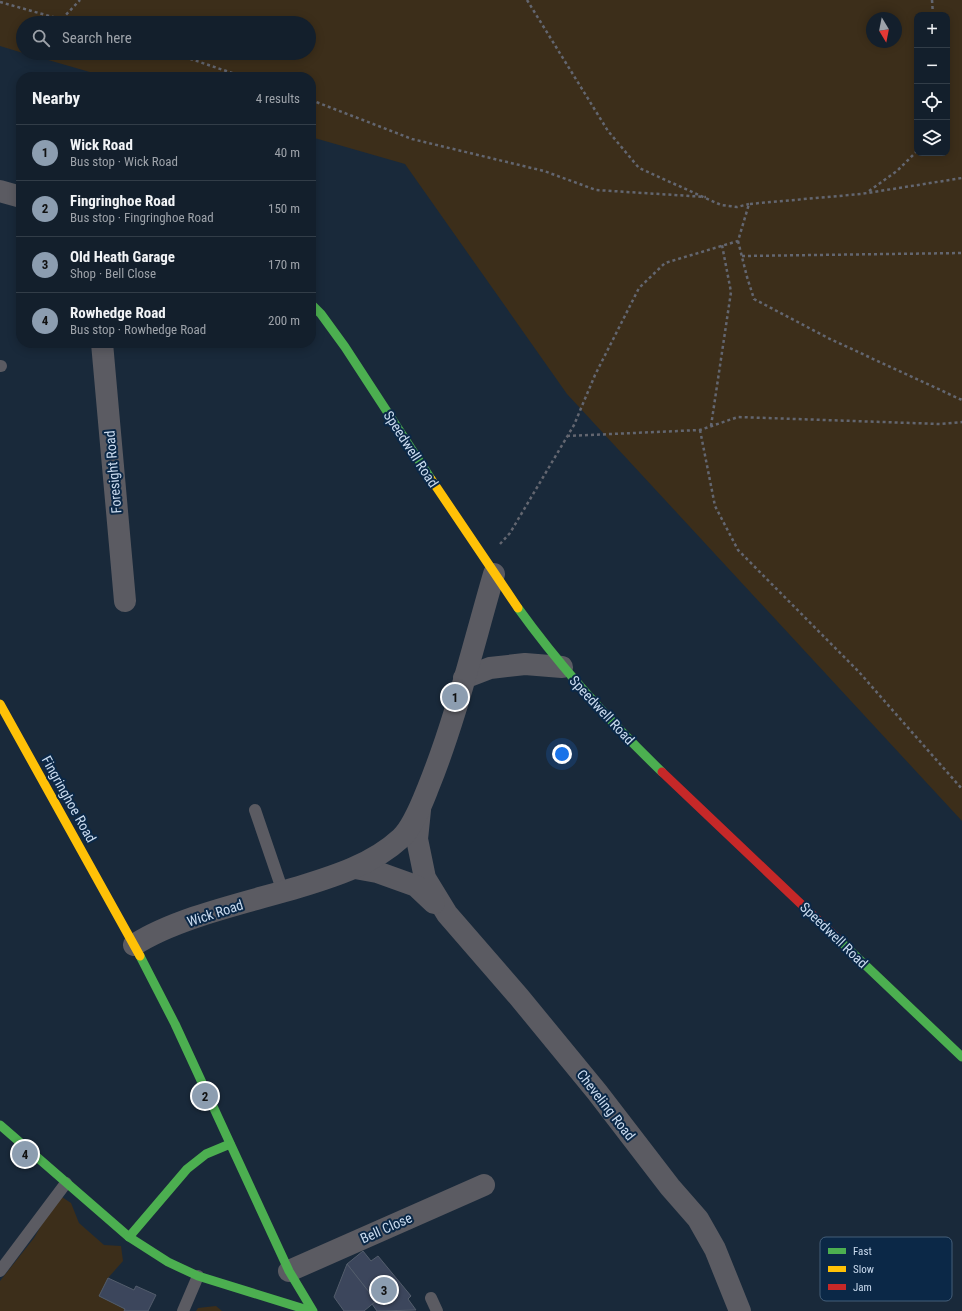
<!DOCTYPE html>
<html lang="en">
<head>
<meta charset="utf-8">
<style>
	body { margin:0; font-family:"Roboto Condensed",sans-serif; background:#202c38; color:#f1f3f6 }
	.controls { position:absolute; right:12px; top:12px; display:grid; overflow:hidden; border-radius:8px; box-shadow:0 2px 10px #0003 }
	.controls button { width:36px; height:36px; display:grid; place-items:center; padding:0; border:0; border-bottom:1px solid #323d48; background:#131f2c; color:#f1f3f6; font:20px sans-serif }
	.compass { position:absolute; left:866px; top:12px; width:36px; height:36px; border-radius:50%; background:#131f2c; box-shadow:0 2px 10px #0003; rotate:170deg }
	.you { position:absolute; left:562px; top:754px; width:14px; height:14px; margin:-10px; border:3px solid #fff; border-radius:50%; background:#1a73e8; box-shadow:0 0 0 6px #1a73e833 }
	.badge { display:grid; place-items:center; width:26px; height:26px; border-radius:50%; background:#8c9db0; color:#111; font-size:13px; font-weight:700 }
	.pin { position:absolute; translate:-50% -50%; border:2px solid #fff; box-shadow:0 1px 4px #0006 }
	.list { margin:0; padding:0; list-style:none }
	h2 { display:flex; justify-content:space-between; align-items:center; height:52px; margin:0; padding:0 16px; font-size:17px }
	h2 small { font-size:13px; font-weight:400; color:#9da2a9 }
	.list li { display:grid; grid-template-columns:26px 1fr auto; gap:12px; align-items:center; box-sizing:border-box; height:56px; padding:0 16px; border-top:1px solid #323d48 }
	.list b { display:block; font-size:15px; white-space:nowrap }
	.list p { margin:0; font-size:13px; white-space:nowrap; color:#9da2a9 }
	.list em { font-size:13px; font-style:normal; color:#9da2a9 }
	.icon { flex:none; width:22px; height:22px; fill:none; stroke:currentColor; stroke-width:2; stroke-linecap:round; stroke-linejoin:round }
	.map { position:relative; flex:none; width:962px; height:1311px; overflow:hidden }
	.search { position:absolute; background:#131f2c; box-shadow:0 2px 10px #0003; left:16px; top:16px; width:300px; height:44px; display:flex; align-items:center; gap:10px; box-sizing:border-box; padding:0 14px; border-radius:22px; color:#9da2a9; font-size:15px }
	.panel { position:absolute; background:#131f2c; box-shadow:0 2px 10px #0003; left:16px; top:72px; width:300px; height:276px; border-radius:16px }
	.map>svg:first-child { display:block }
	.green { fill:#3c2e1a; fill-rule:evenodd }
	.building { fill:#3c465c; stroke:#535d6c }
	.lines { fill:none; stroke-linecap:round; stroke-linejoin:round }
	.path { stroke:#636670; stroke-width:2.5; stroke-dasharray:3 3; stroke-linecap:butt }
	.lane { stroke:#5b5b62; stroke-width:12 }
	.street { stroke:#5b5b62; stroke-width:22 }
	.fast { stroke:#4caf50; stroke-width:9 }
	.slow { stroke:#ffc107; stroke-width:9 }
	.jam { stroke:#c62828; stroke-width:9 }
	.labels { text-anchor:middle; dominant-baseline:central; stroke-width:4; stroke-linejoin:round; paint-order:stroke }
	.street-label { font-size:14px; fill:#cadbef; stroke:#0b2847 }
	.key { fill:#0b2847; stroke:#445e79; stroke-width:1 }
	.key-label { font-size:11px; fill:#cadbef }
</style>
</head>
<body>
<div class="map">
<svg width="962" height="1311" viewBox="0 0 962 1311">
	<rect width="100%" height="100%" fill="#19293a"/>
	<!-- green -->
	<g class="green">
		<path d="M0 0H962V821L567 394 405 164 311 137V77H107L24 53H309V23H23V53L0 46ZM917 15H947V153H917ZM872 18H896V42H872Z"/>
		<polygon points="62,1197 71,1203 79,1223 104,1245 121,1246 123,1261 108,1278 99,1296 125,1309 124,1311 0,1311 0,1281 34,1238 49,1212"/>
		<polygon points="216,1306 222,1311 196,1311 198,1308"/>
	</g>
	<!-- building -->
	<g class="building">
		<polygon points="363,1251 371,1261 378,1256 411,1296 408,1299 416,1310 377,1311 372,1304 376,1301 347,1264"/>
		<polygon points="347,1264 376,1301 364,1311 344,1311 334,1297"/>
		<polygon points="108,1278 134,1290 136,1286 156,1295 148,1311 124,1311 125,1309 99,1296"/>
	</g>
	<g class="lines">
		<!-- path -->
		<g class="path">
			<polyline points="527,0 608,131 639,168 721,205 737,207 749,204"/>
			<polyline points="932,0 933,15"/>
			<polyline points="0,2 74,23"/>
			<polyline points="62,19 80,0"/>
			<polyline points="173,53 244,77"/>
			<polyline points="311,100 412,139 544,171 596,190 706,197"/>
			<polyline points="869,191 897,171 917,151"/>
			<polyline points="738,241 747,277 754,299 830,339 962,400"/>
			<polyline points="742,256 962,253"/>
			<polyline points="711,426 731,292 722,245"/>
			<polyline points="700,430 715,506 738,550 859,672 962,789"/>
			<polyline points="567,436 700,430 738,417 940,424 962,422"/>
			<polyline points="500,544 510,533 574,425 595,375 639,288 665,263 738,241 749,204 861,194 962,178"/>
		</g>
		<!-- lane -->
		<g class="lane">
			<polyline points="0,366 1,366"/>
			<polyline points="255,810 283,892"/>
			<polyline points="0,1271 66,1183"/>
			<polyline points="431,1298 437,1311"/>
			<polyline points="183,1311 198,1276"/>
		</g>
		<!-- street -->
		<g class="street">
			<polyline points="0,191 21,197"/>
			<polyline points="102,343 125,601"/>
			<polyline points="464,678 490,668 525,664 562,667"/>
			<polyline points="420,810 417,839 425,878 447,914 519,997 597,1092 670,1187 698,1219 715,1249 740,1311"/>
			<polyline points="355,868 377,872 416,886 434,903"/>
			<path d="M134 945C177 917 249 902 299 887 335 876 373 864 401 838 413 827 422 803 428 788 456 719 473 646 494 574"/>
			<polyline points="289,1271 484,1185"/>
		</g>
		<!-- fast -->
		<g class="fast">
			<polyline points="311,304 321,314 345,347 431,479"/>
			<path d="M518 608C562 669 608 720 662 772"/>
			<polyline points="840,941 962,1057"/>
			<polyline points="140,956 175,1024 289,1271 313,1311"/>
			<polyline points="0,1125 129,1237 168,1262 198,1276 311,1311"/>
			<polyline points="129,1237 187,1169 206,1154 230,1144"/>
		</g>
		<!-- slow -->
		<g class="slow">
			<polyline points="431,479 518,608"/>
			<polyline points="0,704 140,956"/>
		</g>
		<!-- jam -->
		<polyline class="jam" points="662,772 840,941"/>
	</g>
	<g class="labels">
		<!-- street labels -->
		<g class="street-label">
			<text transform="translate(411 449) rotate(57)">Speedwell Road</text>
			<text transform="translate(113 472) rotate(-95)">Foresight Road</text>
			<text transform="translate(602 710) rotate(47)">Speedwell Road</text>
			<text transform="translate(69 799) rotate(61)">Fingringhoe Road</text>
			<text transform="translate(215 913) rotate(-18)">Wick Road</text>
			<text transform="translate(834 935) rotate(44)">Speedwell Road</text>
			<text transform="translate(606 1105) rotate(52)">Cheveling Road</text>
			<text transform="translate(386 1228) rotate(-24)">Bell Close</text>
		</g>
	</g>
	<!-- legend -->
	<rect x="820" y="1237" width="132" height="64" rx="6" class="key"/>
	<rect x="828" y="1248" width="18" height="6" fill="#4caf50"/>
	<rect x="828" y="1266" width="18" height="6" fill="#ffc107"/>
	<rect x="828" y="1284" width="18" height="6" fill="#c62828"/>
	<g class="key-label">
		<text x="853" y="1255">Fast</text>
		<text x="853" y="1273">Slow</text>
		<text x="853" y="1291">Jam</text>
	</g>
</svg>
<div class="controls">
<button>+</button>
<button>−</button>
<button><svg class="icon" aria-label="locate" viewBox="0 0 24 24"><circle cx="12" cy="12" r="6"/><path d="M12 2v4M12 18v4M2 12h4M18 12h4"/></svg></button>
<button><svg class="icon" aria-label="layers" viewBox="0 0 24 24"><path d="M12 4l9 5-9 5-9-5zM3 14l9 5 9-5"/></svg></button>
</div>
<svg class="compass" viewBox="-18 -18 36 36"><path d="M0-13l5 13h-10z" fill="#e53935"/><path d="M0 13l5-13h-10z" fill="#9da2a9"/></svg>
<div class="you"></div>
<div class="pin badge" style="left:455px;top:697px">1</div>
<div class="pin badge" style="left:205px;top:1096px">2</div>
<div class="pin badge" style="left:384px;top:1290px">3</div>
<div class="pin badge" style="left:25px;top:1154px">4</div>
<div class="search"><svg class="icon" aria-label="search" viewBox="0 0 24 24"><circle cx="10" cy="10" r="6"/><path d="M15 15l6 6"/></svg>Search here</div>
<section class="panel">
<h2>Nearby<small>4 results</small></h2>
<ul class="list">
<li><span class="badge">1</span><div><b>Wick Road</b><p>Bus stop · Wick Road</p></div><em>40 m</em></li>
<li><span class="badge">2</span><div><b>Fingringhoe Road</b><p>Bus stop · Fingringhoe Road</p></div><em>150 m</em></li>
<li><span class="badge">3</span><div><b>Old Heath Garage</b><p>Shop · Bell Close</p></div><em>170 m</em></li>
<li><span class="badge">4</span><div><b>Rowhedge Road</b><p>Bus stop · Rowhedge Road</p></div><em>200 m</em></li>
</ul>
</section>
</div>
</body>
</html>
